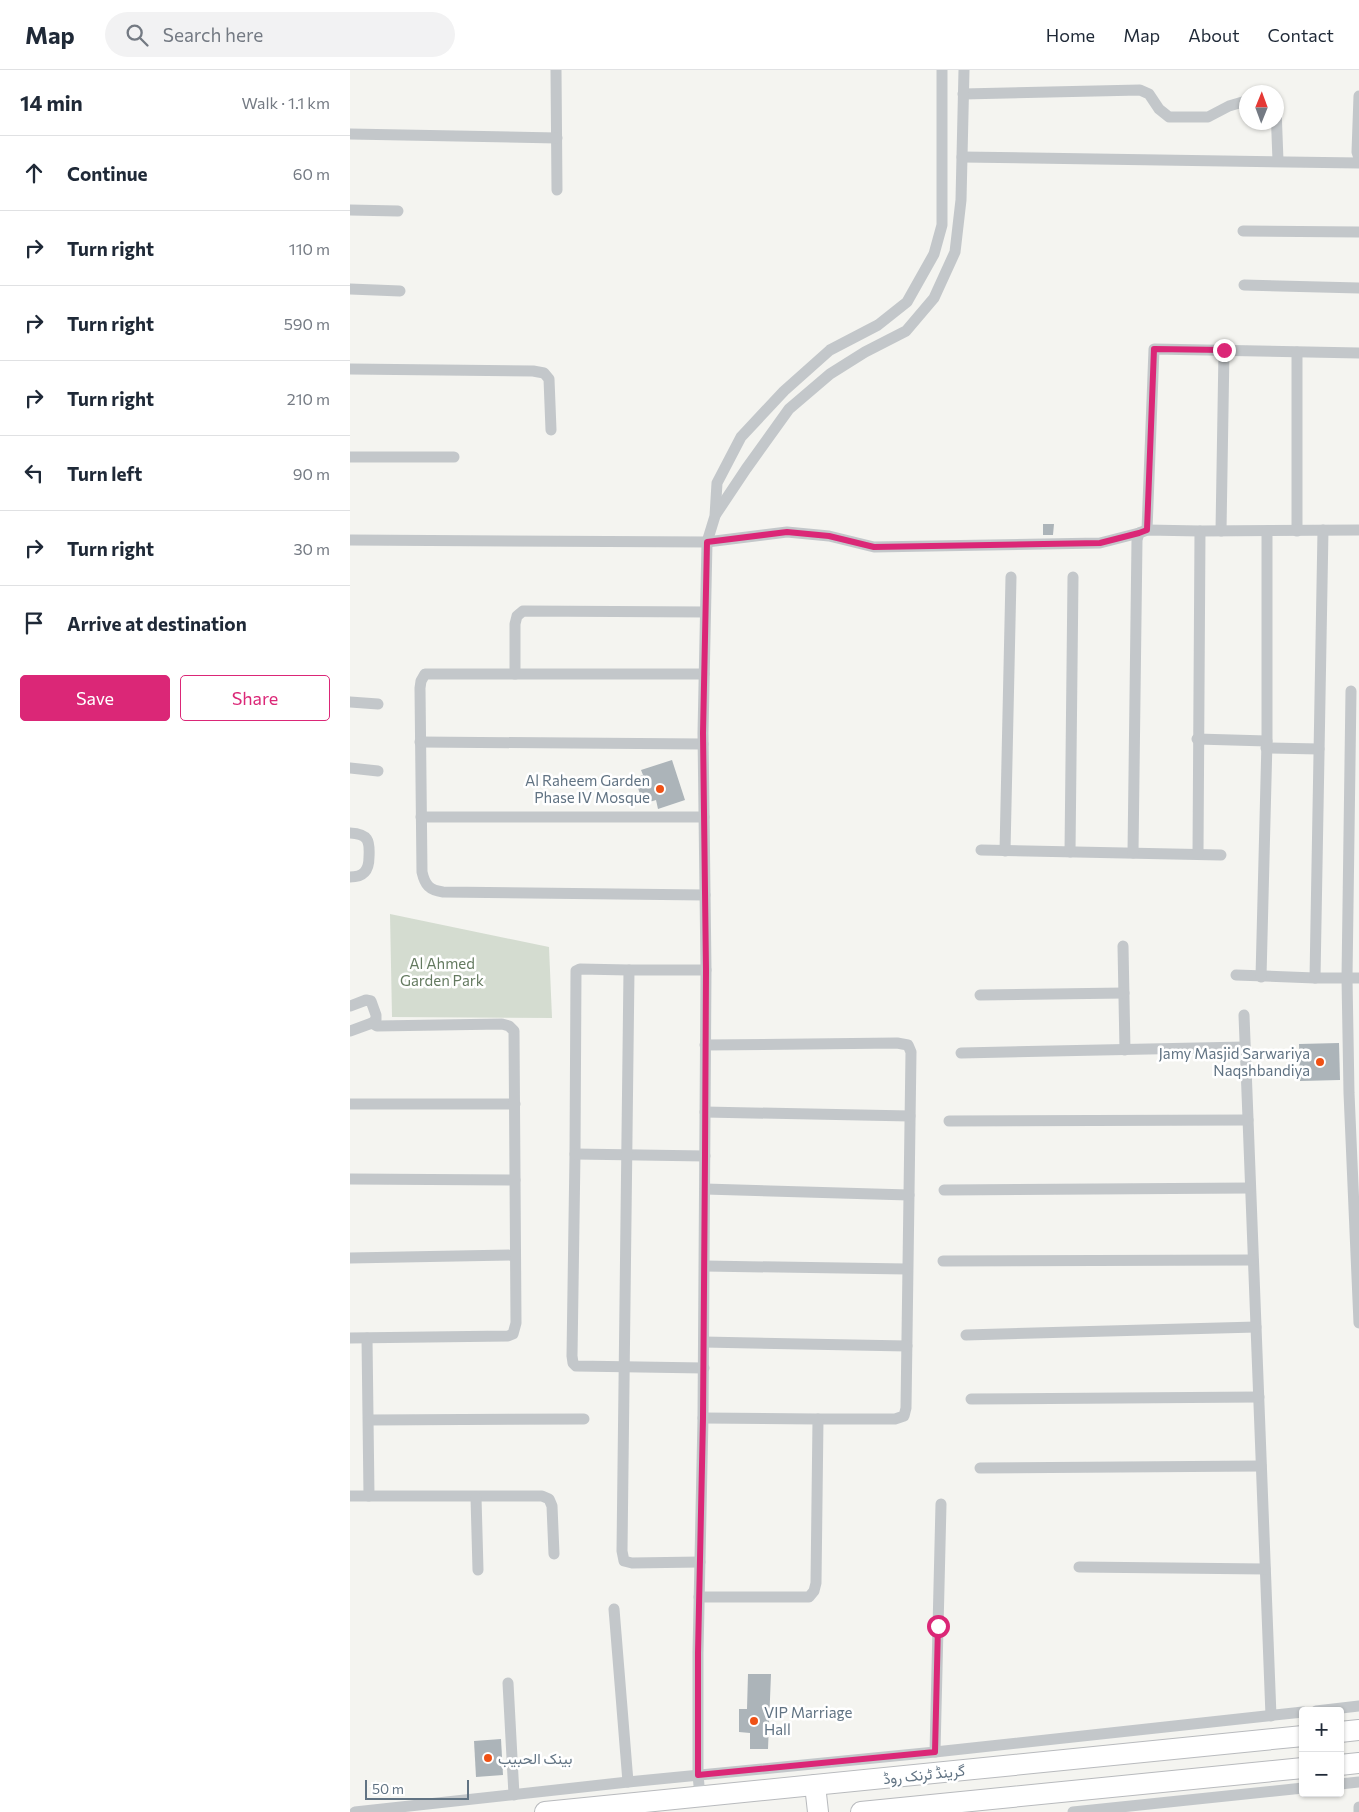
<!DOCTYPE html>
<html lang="en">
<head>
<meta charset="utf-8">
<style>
	body { margin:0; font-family:Commissioner,Vazirmatn,sans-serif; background:#f2f2f3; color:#1f2937 }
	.controls { position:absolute; right:15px; bottom:15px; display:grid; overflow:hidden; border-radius:5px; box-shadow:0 1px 4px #0004 }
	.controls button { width:45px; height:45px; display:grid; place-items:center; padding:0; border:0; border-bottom:1px solid #e0e1e3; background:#fff; color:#1f2937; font:25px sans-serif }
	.compass { position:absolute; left:889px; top:15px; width:45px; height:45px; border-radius:50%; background:#fff; box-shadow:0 1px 4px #0004; rotate:1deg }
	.scale { position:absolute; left:15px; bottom:12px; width:104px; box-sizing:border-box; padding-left:5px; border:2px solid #617383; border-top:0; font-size:14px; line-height:18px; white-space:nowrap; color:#617383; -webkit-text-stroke:4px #fff; paint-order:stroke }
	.stop { position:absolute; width:15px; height:15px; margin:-11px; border:4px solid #db2777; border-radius:50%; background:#fff }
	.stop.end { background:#db2777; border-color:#fff; box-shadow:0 1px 5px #0008 }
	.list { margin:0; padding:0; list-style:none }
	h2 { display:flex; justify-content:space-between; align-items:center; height:65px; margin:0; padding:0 20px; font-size:21px }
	h2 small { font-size:16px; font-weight:400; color:#747a83 }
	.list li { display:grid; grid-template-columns:32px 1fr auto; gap:15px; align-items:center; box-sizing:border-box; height:75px; padding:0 20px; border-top:1px solid #e0e1e3 }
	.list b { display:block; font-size:19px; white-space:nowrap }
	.list em { font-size:16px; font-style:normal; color:#747a83 }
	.actions { display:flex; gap:10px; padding:15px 20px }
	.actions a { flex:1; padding:11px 0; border:1px solid #db2777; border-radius:5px; text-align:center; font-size:18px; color:#db2777 }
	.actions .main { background:#db2777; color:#fff }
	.icon { flex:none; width:28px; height:28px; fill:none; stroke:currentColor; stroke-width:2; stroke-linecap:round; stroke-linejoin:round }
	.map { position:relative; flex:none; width:1009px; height:1742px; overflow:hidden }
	header { display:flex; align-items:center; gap:30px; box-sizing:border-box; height:70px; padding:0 25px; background:#fff; border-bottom:1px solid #e0e1e3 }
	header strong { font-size:24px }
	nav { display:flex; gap:28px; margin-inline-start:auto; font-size:18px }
	.search { width:350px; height:45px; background:#f2f2f3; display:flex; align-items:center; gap:12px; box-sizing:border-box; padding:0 18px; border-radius:28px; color:#747a83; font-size:19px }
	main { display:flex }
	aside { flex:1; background:#fff }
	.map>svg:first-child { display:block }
	.green { fill:#d4dcd0 }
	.building { fill:#acb4b9 }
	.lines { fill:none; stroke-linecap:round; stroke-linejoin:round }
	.highway-casing { stroke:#b8babd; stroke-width:22 }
	.street { stroke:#c3c7ca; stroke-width:11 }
	.highway { stroke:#fff; stroke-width:20 }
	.route { stroke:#db2777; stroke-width:6 }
	.poi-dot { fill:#ef5115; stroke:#fff; stroke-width:2 }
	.labels { text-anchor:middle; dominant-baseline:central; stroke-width:5; stroke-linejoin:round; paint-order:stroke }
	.poi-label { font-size:15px; fill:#617383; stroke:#fff; text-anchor:end }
	.park-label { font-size:15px; fill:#647a60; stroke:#fff }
	.street-label { font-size:15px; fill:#617383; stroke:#fff }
</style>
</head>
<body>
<header>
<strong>Map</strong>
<div class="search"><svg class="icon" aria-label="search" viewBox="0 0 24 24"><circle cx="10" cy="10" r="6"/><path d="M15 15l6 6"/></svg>Search here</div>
<nav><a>Home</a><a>Map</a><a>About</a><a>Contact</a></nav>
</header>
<main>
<aside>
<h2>14 min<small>Walk · 1.1 km</small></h2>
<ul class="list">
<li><svg class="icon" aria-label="ahead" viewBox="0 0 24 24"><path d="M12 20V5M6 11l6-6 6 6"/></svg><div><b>Continue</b></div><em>60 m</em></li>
<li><svg class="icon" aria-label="right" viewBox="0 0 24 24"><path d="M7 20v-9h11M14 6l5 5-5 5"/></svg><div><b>Turn right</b></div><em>110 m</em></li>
<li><svg class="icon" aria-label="right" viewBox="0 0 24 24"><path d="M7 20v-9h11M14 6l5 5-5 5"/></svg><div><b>Turn right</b></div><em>590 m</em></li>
<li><svg class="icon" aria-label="right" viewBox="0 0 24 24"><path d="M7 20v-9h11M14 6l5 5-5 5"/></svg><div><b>Turn right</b></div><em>210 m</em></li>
<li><svg class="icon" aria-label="left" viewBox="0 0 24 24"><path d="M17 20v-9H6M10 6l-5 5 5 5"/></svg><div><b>Turn left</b></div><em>90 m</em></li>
<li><svg class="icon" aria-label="right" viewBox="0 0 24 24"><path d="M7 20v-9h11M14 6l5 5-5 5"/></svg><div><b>Turn right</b></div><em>30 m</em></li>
<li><svg class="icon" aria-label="arrive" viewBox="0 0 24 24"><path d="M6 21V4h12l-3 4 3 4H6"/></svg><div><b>Arrive at destination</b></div></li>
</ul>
<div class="actions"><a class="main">Save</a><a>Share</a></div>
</aside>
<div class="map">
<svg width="1009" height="1742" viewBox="0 0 1009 1742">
	<rect width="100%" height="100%" fill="#f4f4f0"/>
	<!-- green -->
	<polygon class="green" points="40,844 199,877 202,948 42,947"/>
	<!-- building -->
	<g class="building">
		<polygon points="693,454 704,454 703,465 693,465"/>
		<polygon points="322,690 335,730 308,739 306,730 293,734 285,708 293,705 291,700"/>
		<polygon points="989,973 990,1010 950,1011 949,974"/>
		<polygon points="398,1604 421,1604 418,1679 400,1679 400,1663 389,1662 389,1639 397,1639"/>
		<polygon points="151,1669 153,1705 126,1707 124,1671"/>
	</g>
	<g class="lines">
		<!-- highway casing -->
		<g class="highway-casing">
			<g id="highway">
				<polyline points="990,1662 1009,1660"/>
				<polyline points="990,1695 1009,1693"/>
				<polyline points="465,1715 468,1742"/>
				<polyline points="195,1742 953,1666"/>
				<polyline points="511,1742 953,1698"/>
			</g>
		</g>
		<!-- street -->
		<g class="street">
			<polyline points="206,0 207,120"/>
			<polyline points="613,24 790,20 799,24 809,39 819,47 858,47 879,36 896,31"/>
			<polyline points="1009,26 1007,82 1009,88"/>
			<polyline points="926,38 928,91"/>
			<polyline points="0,64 207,68"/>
			<polyline points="612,87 1009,93"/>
			<polyline points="0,140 48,141"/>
			<polyline points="893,161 1009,162"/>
			<polyline points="894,215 1009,218"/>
			<polyline points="0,219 50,221"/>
			<polyline points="0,299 183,301 194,303 199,309 201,360"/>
			<polyline points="0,387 104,387"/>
			<polyline points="366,444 396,399 439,339 480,304 515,282 556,261 584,228 605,182 611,130 614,0"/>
			<polyline points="797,460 804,279 1009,283"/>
			<polyline points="871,461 874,280"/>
			<polyline points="947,461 947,282"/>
			<polyline points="0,470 357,472 437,462 479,466 524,477 750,473 789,463 797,460 850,461 1009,460"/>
			<polyline points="165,604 165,554 167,546 173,541 355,542"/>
			<path d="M354 604H75L71 611 70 618 72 802C75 815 79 820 93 822L355 825"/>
			<polyline points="1001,621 997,908 999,1023 1009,1253"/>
			<polyline points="0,632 28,634"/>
			<polyline points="847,669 917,671"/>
			<polyline points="70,672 353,674"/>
			<polyline points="916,678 969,679"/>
			<polyline points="0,698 28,701"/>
			<polyline points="71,747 354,747"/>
			<path d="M0 763C18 764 20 770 19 787 19 800 14 807 0 807"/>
			<polyline points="631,780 871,785"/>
			<polyline points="655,781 661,507"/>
			<polyline points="720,782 723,507"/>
			<polyline points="783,783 787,470 789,463"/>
			<polyline points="848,784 850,461"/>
			<polyline points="773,876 775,980"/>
			<polyline points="279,900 230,899 226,901 225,1084 222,1286 223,1293 226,1296 354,1298"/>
			<polyline points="886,905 965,908 1009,908"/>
			<polyline points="911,907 917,671 917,461"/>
			<polyline points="965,908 973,460"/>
			<polyline points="630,925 774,923"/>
			<polyline points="0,936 16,930 21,931 26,945 26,950 22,953 0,961"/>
			<polyline points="894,945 921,1646"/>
			<polyline points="355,975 547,973 558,975 561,982 556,1338 554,1346 545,1349 468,1349"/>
			<polyline points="611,983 895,977"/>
			<polyline points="0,1034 165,1034"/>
			<polyline points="355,1042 560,1046"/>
			<polyline points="599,1051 898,1050"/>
			<polyline points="225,1084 355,1086"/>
			<polyline points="0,1109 165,1110"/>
			<polyline points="355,1119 559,1125"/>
			<polyline points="594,1120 900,1118"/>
			<polyline points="0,1188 165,1185"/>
			<polyline points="593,1191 903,1190"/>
			<polyline points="355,1196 557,1199"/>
			<polyline points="616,1265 906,1257"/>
			<polyline points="0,1268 158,1266 163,1264 166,1253 164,961 159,956 152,954 27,956 22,953"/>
			<polyline points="17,1268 19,1426"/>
			<polyline points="354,1272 557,1276"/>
			<polyline points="621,1329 909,1327"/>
			<polyline points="19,1350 234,1349"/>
			<polyline points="630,1398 911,1396"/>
			<polyline points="0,1426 192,1426 199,1429 202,1436 204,1484"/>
			<polyline points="126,1427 128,1500"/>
			<polyline points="350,1492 282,1493 274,1491 272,1481 279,900 356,900"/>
			<polyline points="729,1497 915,1499"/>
			<polyline points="349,1527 459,1527 464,1521 466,1513 468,1349 353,1348"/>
			<polyline points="264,1539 278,1712"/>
			<polyline points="158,1613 164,1725"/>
			<polyline points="966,1641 1009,1636"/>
			<polyline points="585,1682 591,1434"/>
			<polyline points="990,1714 1009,1712"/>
			<polyline points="350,1726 348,1705 348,1583 353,1348 356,900 353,663 357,472 365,446 367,413 391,367 434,321 480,280 528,255 557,232 584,184 592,155 592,0"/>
			<polyline points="5,1742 278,1712 585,1682 953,1642"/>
			<polyline points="723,1742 953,1718"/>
			<polyline points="1009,1742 1009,1737"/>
		</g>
		<!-- highway -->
		<use href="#highway" class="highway"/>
	</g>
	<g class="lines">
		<!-- route -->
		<polyline class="route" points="588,1556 585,1682 348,1705 348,1583 353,1348 355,1086 356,900 353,663 357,472 437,462 479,466 524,477 750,473 789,463 797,460 804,279 874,280"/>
	</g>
	<!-- markers -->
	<g class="poi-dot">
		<circle cx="310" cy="719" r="5"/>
		<circle cx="970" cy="992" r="5"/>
		<circle cx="404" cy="1651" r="5"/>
		<circle cx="138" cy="1688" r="5"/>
	</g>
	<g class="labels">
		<!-- poi labels -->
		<g class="poi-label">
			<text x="300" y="710">Al Raheem Garden<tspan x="300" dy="17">Phase IV Mosque</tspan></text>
			<text x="960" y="983">Jamy Masjid Sarwariya<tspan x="960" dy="17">Naqshbandiya</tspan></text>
			<text x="414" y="1642" text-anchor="start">VIP Marriage<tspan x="414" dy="17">Hall</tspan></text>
			<text x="148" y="1688" text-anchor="start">بينک الحبيب</text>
		</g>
		<!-- park labels -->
		<g class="park-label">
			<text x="92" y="893">Al Ahmed<tspan x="92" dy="17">Garden Park</tspan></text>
		</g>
		<!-- street labels -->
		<g class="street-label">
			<text transform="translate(574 1704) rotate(-6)">گرینڈ ٹرنک روڈ</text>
		</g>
	</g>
</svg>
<div class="controls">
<button>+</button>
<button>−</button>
</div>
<svg class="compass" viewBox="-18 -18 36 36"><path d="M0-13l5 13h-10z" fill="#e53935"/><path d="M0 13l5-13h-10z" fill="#747a83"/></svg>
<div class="scale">50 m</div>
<div class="stop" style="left:588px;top:1556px"></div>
<div class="stop end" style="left:874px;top:280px"></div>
</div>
</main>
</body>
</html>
